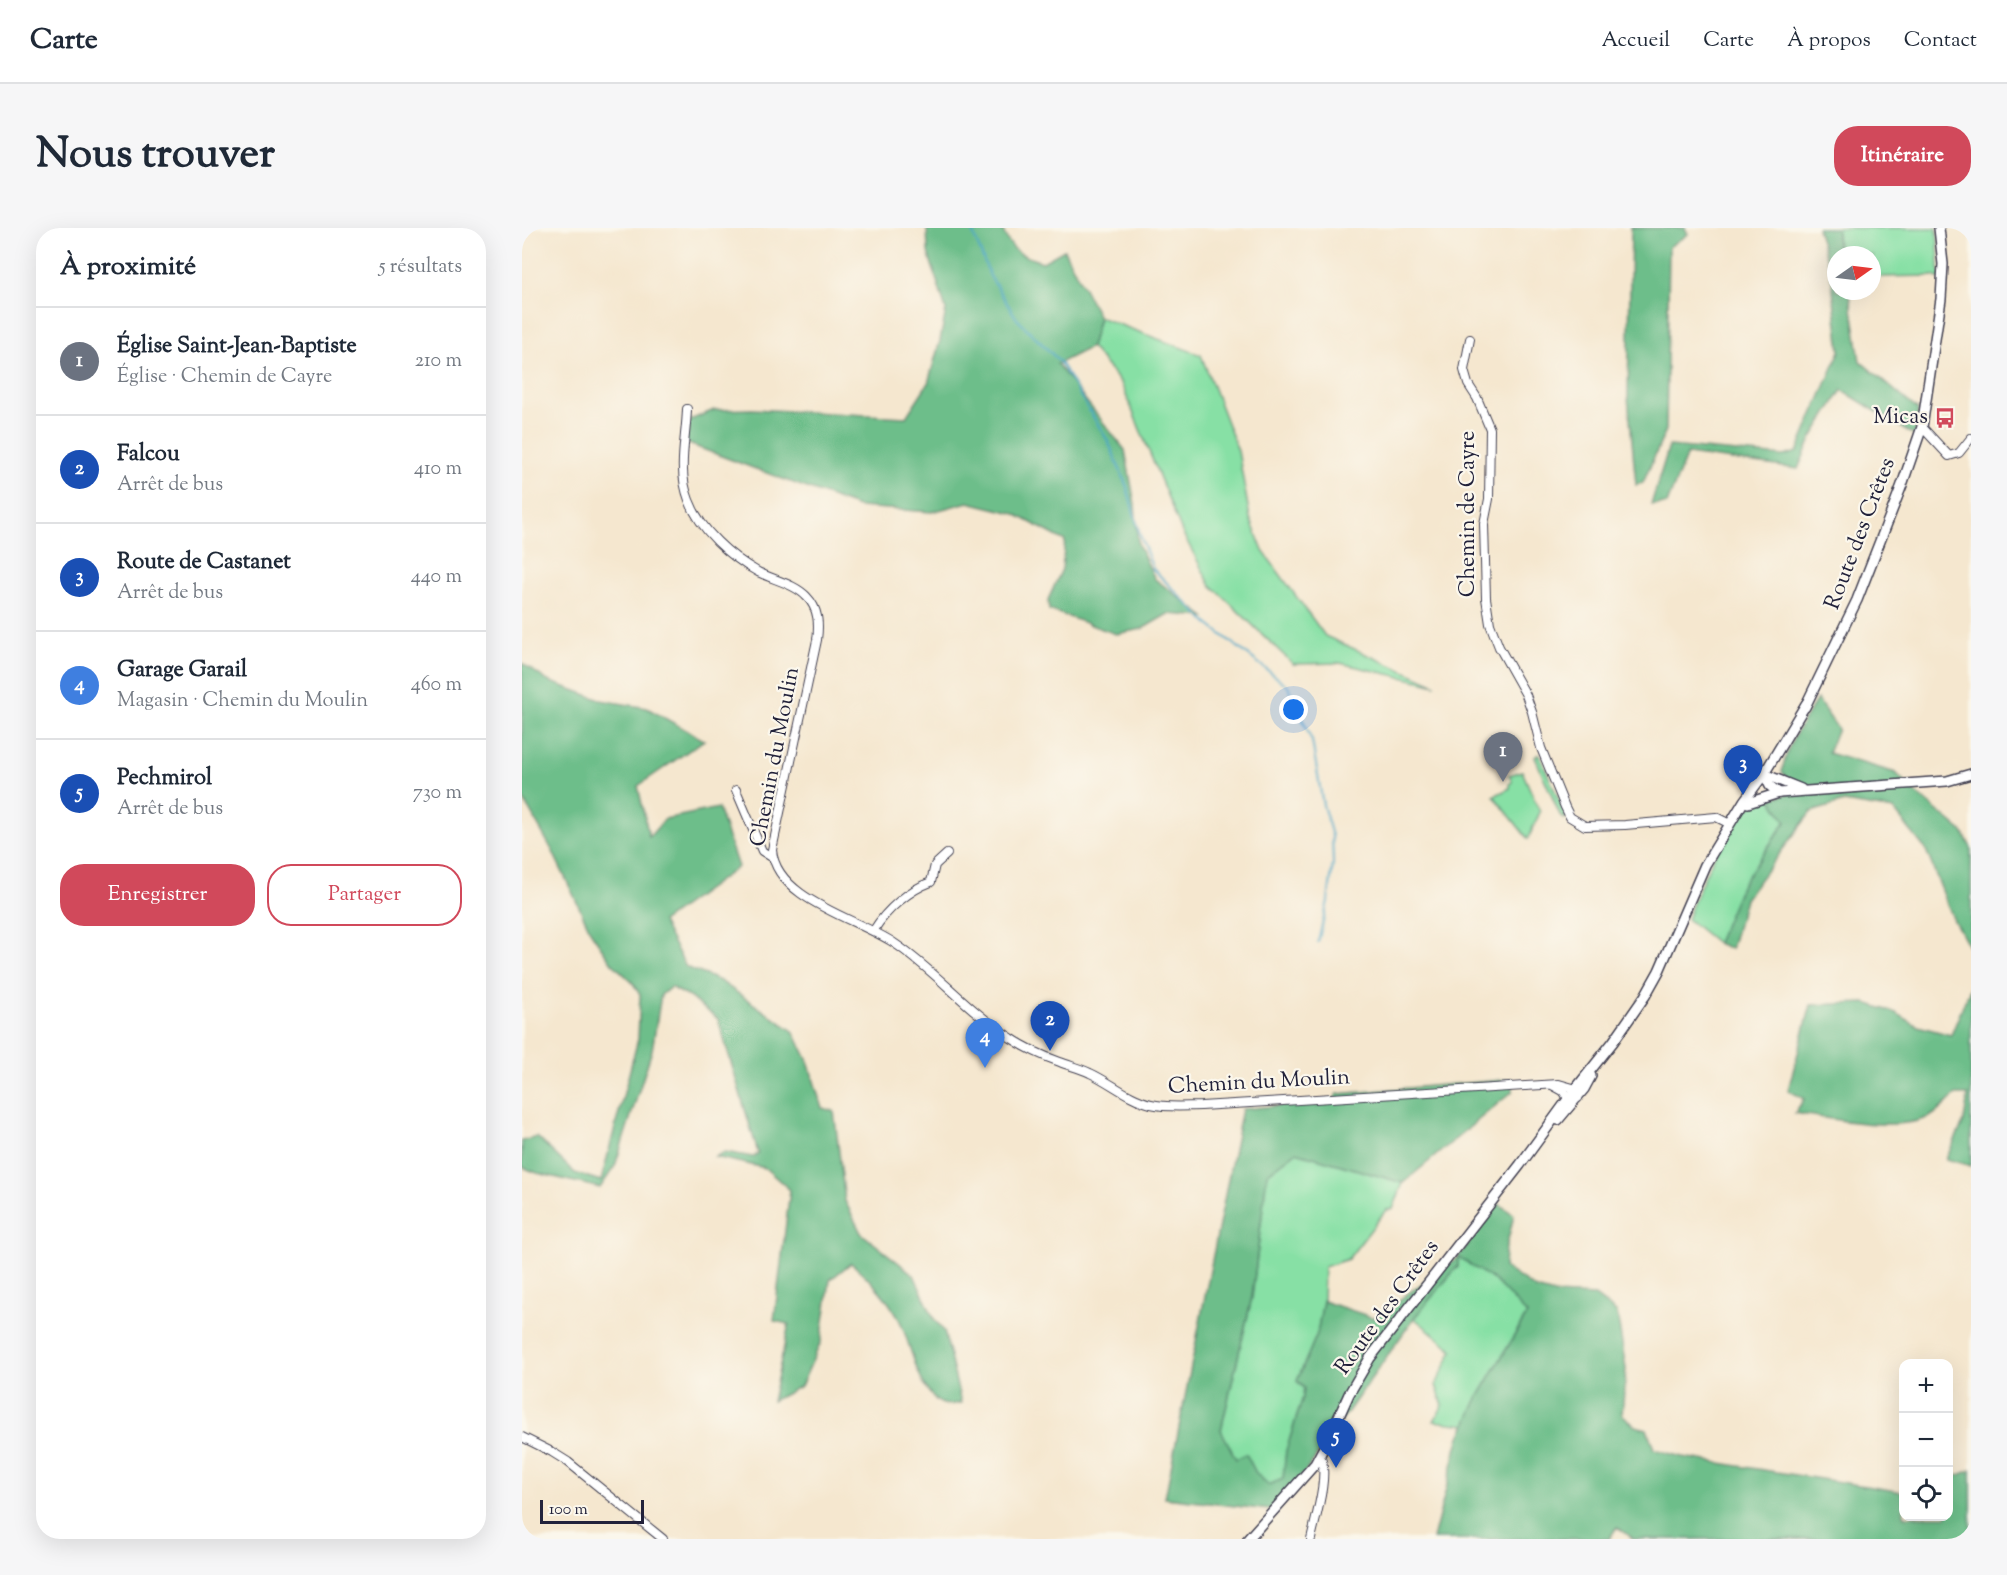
<!DOCTYPE html>
<html lang="fr">
<head>
<meta charset="utf-8">
<style>
	body { margin:0; font-family:"Sorts Mill Goudy",serif; background:#f6f6f7; color:#1f2937 }
	.controls { position:absolute; right:18px; bottom:18px; display:grid; overflow:hidden; border-radius:12px; box-shadow:0 6px 24px #0002 }
	.controls button { width:54px; height:54px; display:grid; place-items:center; padding:0; border:0; border-bottom:2px solid #e0e1e3; background:#fff; color:#1f2937; font:30px sans-serif }
	.compass { position:absolute; left:1305px; top:18px; width:54px; height:54px; border-radius:50%; background:#fff; box-shadow:0 6px 24px #0002; rotate:76deg }
	.scale { position:absolute; left:18px; bottom:15px; width:104px; box-sizing:border-box; padding-left:6px; border:3px solid #22223b; border-top:0; font-size:16px; line-height:21px; white-space:nowrap; color:#22223b; -webkit-text-stroke:4px #fbf7ec; paint-order:stroke }
	.you { position:absolute; left:772px; top:482px; width:21px; height:21px; margin:-15px; border:4px solid #fff; border-radius:50%; background:#1a73e8; box-shadow:0 0 0 9px #1a73e833 }
	.badge { display:grid; place-items:center; width:39px; height:39px; border-radius:50%; background:#d1495b; color:#fff; font-size:20px; font-weight:700 }
	.pin { position:absolute; translate:-50% -50px; filter:drop-shadow(0 2px 3px #0008) }
	.pin::after { content:''; position:absolute; top:32px; width:21px; height:18px; background:inherit; clip-path:polygon(0 0,100% 0,50% 100%) }
	.list { margin:0; padding:0; list-style:none }
	h2 { display:flex; justify-content:space-between; align-items:center; height:78px; margin:0; padding:0 24px; font-size:26px }
	h2 small { font-size:20px; font-weight:400; color:#747a83 }
	.list li { display:grid; grid-template-columns:39px 1fr auto; gap:18px; align-items:center; box-sizing:border-box; height:108px; padding:0 24px; border-top:2px solid #e0e1e3 }
	.list b { display:block; font-size:22px; white-space:nowrap }
	.list p { margin:0; font-size:20px; white-space:nowrap; color:#747a83 }
	.list em { font-size:20px; font-style:normal; color:#747a83 }
	.actions { display:flex; gap:12px; padding:18px 24px }
	.actions a { flex:1; padding:14px 0; border:2px solid #d1495b; border-radius:24px; text-align:center; font-size:21px; color:#d1495b }
	.actions .main { background:#d1495b; color:#fff }
	.icon { flex:none; width:33px; height:33px; fill:none; stroke:currentColor; stroke-width:2; stroke-linecap:round; stroke-linejoin:round }
	.map { position:relative; flex:none; width:1449px; height:1311px; overflow:hidden; border-radius:24px }
	header { display:flex; align-items:center; gap:36px; box-sizing:border-box; height:84px; padding:0 30px; background:#fff; border-bottom:2px solid #e0e1e3 }
	header strong { font-size:28px }
	nav { display:flex; gap:33px; margin-inline-start:auto; font-size:21px }
	.intro { display:flex; align-items:center; justify-content:space-between; box-sizing:border-box; height:144px; padding:0 36px }
	h1 { margin:0; font-size:42px }
	.button { padding:15px 27px; border-radius:24px; background:#d1495b; color:#fff; font-size:21px; font-weight:700 }
	main { display:flex; gap:36px; padding:0 36px }
	aside { flex:1; background:#fff; border-radius:24px; box-shadow:0 6px 24px #0002 }
	.map>svg:first-child { display:block }
	.green { fill:#87e0a5; stroke:#548170; stroke-width:1.5 }
	.forest { fill:#6dbe8a; stroke:#487062; stroke-width:1.5 }
	.lines { fill:none; stroke-linecap:round; stroke-linejoin:round }
	.stream { stroke:#49a6c7; stroke-width:2 }
	.minor-casing { stroke:#424051; stroke-width:10 }
	.tertiary-casing { stroke:#424051; stroke-width:12 }
	.minor { stroke:#fff; stroke-width:8 }
	.tertiary { stroke:#fff; stroke-width:9 }
	.labels { text-anchor:middle; dominant-baseline:central; stroke-width:4.5; stroke-linejoin:round; paint-order:stroke }
	.poi-label { font-size:22px; fill:#22223b; stroke:#fbf7ec; text-anchor:end }
	.street-label { font-size:22px; fill:#22223b; stroke:#fbf7ec }
</style>
</head>
<body>
<header>
<strong>Carte</strong>
<nav><a>Accueil</a><a>Carte</a><a>À propos</a><a>Contact</a></nav>
</header>
<div class="intro"><h1>Nous trouver</h1><a class="button">Itinéraire</a></div>
<main>
<aside>
<h2>À proximité<small>5 résultats</small></h2>
<ul class="list">
<li><span class="badge" style="background:#6b7280">1</span><div><b>Église Saint-Jean-Baptiste</b><p>Église · Chemin de Cayre</p></div><em>210 m</em></li>
<li><span class="badge" style="background:#1a4fb4">2</span><div><b>Falcou</b><p>Arrêt de bus</p></div><em>410 m</em></li>
<li><span class="badge" style="background:#1a4fb4">3</span><div><b>Route de Castanet</b><p>Arrêt de bus</p></div><em>440 m</em></li>
<li><span class="badge" style="background:#3f7fe0">4</span><div><b>Garage Garail</b><p>Magasin · Chemin du Moulin</p></div><em>460 m</em></li>
<li><span class="badge" style="background:#1a4fb4">5</span><div><b>Pechmirol</b><p>Arrêt de bus</p></div><em>730 m</em></li>
</ul>
<div class="actions"><a class="main">Enregistrer</a><a>Partager</a></div>
</aside>
<div class="map">
<svg width="1449" height="1311" viewBox="0 0 1449 1311">
	<rect width="100%" height="100%" fill="#fbf7ec"/>
	<filter id="ink" filterUnits="userSpaceOnUse"><feTurbulence type="fractalNoise" baseFrequency=".0167" numOctaves="2"/><feDisplacementMap in="SourceGraphic" scale="12" xChannelSelector="R" yChannelSelector="G"/><feConvolveMatrix kernelMatrix="1 2 1 2 8 2 1 2 1" color-interpolation-filters="sRGB"/></filter>
	<filter id="wash" filterUnits="userSpaceOnUse"><feTurbulence type="fractalNoise" baseFrequency=".008" numOctaves="4" result="noise"/><feDisplacementMap in="SourceGraphic" scale="24" xChannelSelector="R" yChannelSelector="G"/><feGaussianBlur stdDeviation="1.35" result="paint"/><feColorMatrix in="noise" values="0 0 0 0 0 0 0 0 0 0 0 0 0 0 0 0 0 1.4 0 .05"/><feComposite in="paint" operator="in"/></filter>
	<g filter="url(#wash)">
		<rect width="100%" height="100%" fill="#f5e7cf"/>
		<!-- green -->
		<g class="green">
			<polygon points="1315,0 1415,0 1418,51 1411,48 1350,49 1350,27 1316,27"/>
			<polygon points="577,89 679,127 716,223 728,290 741,323 803,408 914,457 818,435 771,436 688,356 660,304 599,155 569,119"/>
			<polygon points="1017,526 1044,588 1043,591 1038,587 1013,529"/>
			<polygon points="1000,543 1018,584 1006,611 972,568 988,560 987,556 990,554 987,547"/>
			<path d="M1249 570 1264 593 1220 656 1195 715 1165 691C1176 661 1202 599 1227 579 1233 575 1242 573 1249 570Z"/>
			<polygon points="774,924 881,955 871,981 864,982 826,1031 802,1039 801,1073 795,1106 775,1153 782,1160 781,1169 764,1223 761,1251 747,1257 734,1245 724,1226 714,1232 699,1202 730,1069 745,946"/>
			<polygon points="936,1029 972,1052 1005,1086 957,1168 944,1197 912,1193 921,1177 914,1157 931,1122 892,1090 936,1038"/>
		</g>
		<!-- forest -->
		<g class="forest">
			<path d="M405 0H480C488 23 499 28 521 34L542 22 577 89 569 119 535 136 603 222 613 276 616 316 633 351 683 389 646 386 620 401 594 406 527 382 526 372 540 341 543 313 491 285 446 274 410 284 336 279 164 215 168 192 192 182 230 181 384 189 406 155 418 113 424 82 406 24Z"/>
			<polygon points="1109,0 1163,0 1166,6 1147,19 1144,202 1121,255 1114,257 1106,169"/>
			<polygon points="1295,0 1315,0 1314,63 1326,63 1328,67 1338,133 1396,182 1393,208 1320,162 1289,211 1276,241 1165,226 1145,276 1129,277 1147,218 1262,228 1275,224 1318,123 1309,46"/>
			<path d="M0 435 26 453 79 472 125 480 182 512 116 558 127 609 143 591 196 580 216 639 140 694 164 739 198 753 271 803 286 833 300 880 312 883 323 973 339 1005 392 1047 412 1091 422 1103 439 1175C434 1176 426 1178 421 1176 397 1168 388 1112 377 1091 363 1067 350 1053 329 1035L308 1052 299 1114 279 1158 250 1173 267 1096 252 1093 268 962 243 940 193 929 203 924 231 929 236 925 196 791 167 769 149 759 139 767 130 822 93 938 78 960 15 945 0 939V913L15 909 53 945 79 953 116 811 118 767 111 755 90 735 70 706 30 622 0 569Z"/>
			<path d="M1295 471 1316 501 1306 525 1374 545 1390 562 1441 604 1449 620V722L1432 693 1404 622 1372 582 1322 574 1289 584 1223 671 1209 721 1195 715 1220 656 1264 594 1249 570 1294 559 1267 552 1260 544C1264 517 1281 494 1295 471Z"/>
			<path d="M1449 758V938L1424 931 1442 893 1446 867H1434C1426 873 1418 883 1409 888 1375 905 1311 891 1273 885L1282 871 1266 862 1289 777 1344 775 1374 785 1396 798 1429 807Z"/>
			<polygon points="991,851 991,863 881,955 774,924 745,946 730,1069 699,1202 714,1231 724,1226 734,1245 746,1257 761,1251 764,1223 781,1169 782,1160 775,1153 795,1106 801,1073 852,1090 936,1029 977,976 992,987 983,1024 982,1039 1014,1061 1032,1066 1073,1068 1095,1085 1104,1141 1100,1186 1113,1198 1125,1201 1132,1221 1160,1229 1381,1264 1382,1288 1426,1288 1427,1251 1449,1242 1449,1311 1112,1311 1095,1299 1087,1311 911,1311 937,1211 957,1168 1005,1086 972,1052 936,1029 936,1038 892,1090 784,1243 748,1282 643,1270 720,881 811,873 815,866"/>
		</g>
		<g class="lines">
			<!-- stream -->
			<polyline class="stream" points="449,0 468,48 495,91 537,133 586,213 605,259 618,307 631,341 686,396 766,458 790,513 801,577 810,608 811,635 806,673 796,714"/>
		</g>
	</g>
	<g filter="url(#ink)">
		<g class="lines">
			<!-- minor casing -->
			<g class="minor-casing">
				<g id="minor">
					<polyline points="948,111 942,142 946,156 955,170 968,201 967,271 962,296 964,370 968,396 977,419 1004,467 1010,484 1019,520 1043,579 1048,589 1063,598 1103,597 1194,589 1208,596"/>
					<path d="M165 181C164 213 155 241 167 272 178 302 209 329 236 344 252 352 273 356 285 369 297 381 297 397 295 412L250 622C254 672 337 691 372 715 414 743 446 783 489 810 504 820 521 828 538 834 548 838 558 840 568 845 588 854 607 871 629 876 645 880 663 878 679 878L1037 856 1051 860 1056 870H1046L1041 863 1030 857"/>
					<polyline points="1400,199 1427,228 1437,225 1449,210"/>
					<polyline points="214,562 240,623 251,630"/>
					<path d="M352 702C364 682 387 662 409 654L413 637 425 626"/>
					<polyline points="0,1209 30,1224 46,1234 141,1311"/>
					<path d="M789 1311C793 1292 808 1245 798 1228"/>
				</g>
			</g>
			<!-- tertiary casing -->
			<g class="tertiary-casing">
				<g id="tertiary">
					<polyline points="1283,479 1335,372 1380,257 1400,199 1419,71 1421,36 1417,0"/>
					<polyline points="1242,546 1279,561"/>
					<polyline points="1242,546 1248,558 1257,565"/>
					<polyline points="1226,575 1257,565 1425,553 1449,546"/>
					<polyline points="1036,892 1062,861 1069,848"/>
					<polyline points="726,1311 793,1236 809,1206 827,1166 848,1130 998,937 1052,863 1091,814 1123,768 1137,743 1183,637 1222,573 1242,546 1284,476"/>
				</g>
			</g>
			<!-- minor -->
			<use href="#minor" class="minor"/>
			<!-- tertiary -->
			<use href="#tertiary" class="tertiary"/>
		</g>
	</g>
	<!-- icons -->
	<defs>
		<g id="bus-bare" transform="scale(1.62)"><path d="M-5-6H5V4H4V6H2V4H-2V6H-4V4H-5ZM-3.5-4V0h7V-4ZM-3.5 1.2v1.5H-2V1.2ZM2 1.2v1.5H3.5V1.2Z" fill="#d1495b" stroke="#fbf7ec" stroke-width="2.5" paint-order="stroke"/></g>
	</defs>
	<g fill-rule="evenodd">
		<use href="#bus-bare" x="1423" y="190"/>
	</g>
	<g class="labels">
		<!-- poi labels -->
		<g class="poi-label">
			<text x="1406" y="190">Micas</text>
		</g>
		<!-- street labels -->
		<g class="street-label">
			<text transform="translate(947 286) rotate(-90)">Chemin de Cayre</text>
			<text transform="translate(1339 306) rotate(-69)">Route des Crêtes</text>
			<text transform="translate(254 529) rotate(-79)">Chemin du Moulin</text>
			<text transform="translate(737 855) rotate(-3)">Chemin du Moulin</text>
			<text transform="translate(866 1080) rotate(-54)">Route des Crêtes</text>
		</g>
	</g>
</svg>
<div class="controls">
<button>+</button>
<button>−</button>
<button><svg class="icon" aria-label="locate" viewBox="0 0 24 24"><circle cx="12" cy="12" r="6"/><path d="M12 2v4M12 18v4M2 12h4M18 12h4"/></svg></button>
</div>
<svg class="compass" viewBox="-18 -18 36 36"><path d="M0-13l5 13h-10z" fill="#e53935"/><path d="M0 13l5-13h-10z" fill="#747a83"/></svg>
<div class="scale">100 m</div>
<div class="you"></div>
<div class="pin badge" style="left:981px;top:554px;background:#6b7280">1</div>
<div class="pin badge" style="left:528px;top:823px;background:#1a4fb4">2</div>
<div class="pin badge" style="left:1221px;top:567px;background:#1a4fb4">3</div>
<div class="pin badge" style="left:463px;top:840px;background:#3f7fe0">4</div>
<div class="pin badge" style="left:814px;top:1240px;background:#1a4fb4">5</div>
</div>
</main>
</body>
</html>
